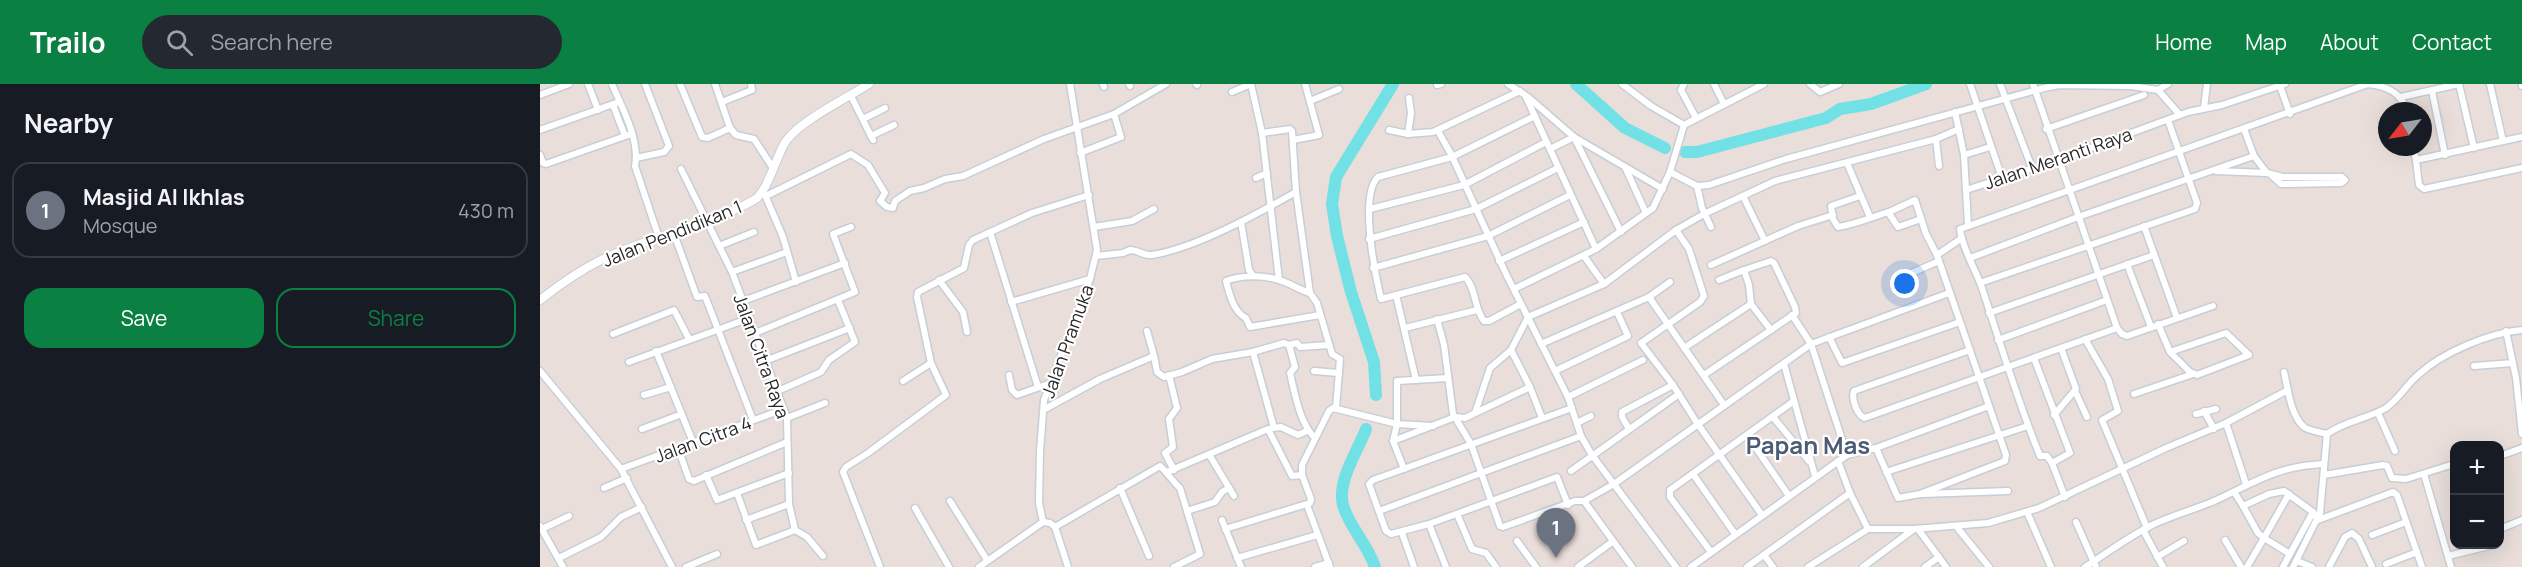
<!DOCTYPE html>
<html lang="en">
<head>
<meta charset="utf-8">
<style>
	body { margin:0; font-family:Manrope,sans-serif; background:#242831; color:#f1f3f6 }
	.controls { position:absolute; right:18px; bottom:18px; display:grid; overflow:hidden; border-radius:12px; box-shadow:0 6px 24px #0002 }
	.controls button { width:54px; height:54px; display:grid; place-items:center; padding:0; border:0; border-bottom:2px solid #363941; background:#171b24; color:#f1f3f6; font:30px sans-serif }
	.compass { position:absolute; left:1838px; top:18px; width:54px; height:54px; border-radius:50%; background:#171b24; box-shadow:0 6px 24px #0002; rotate:239deg }
	.you { position:absolute; left:1365px; top:200px; width:21px; height:21px; margin:-15px; border:4px solid #fff; border-radius:50%; background:#1a73e8; box-shadow:0 0 0 9px #1a73e833 }
	.badge { display:grid; place-items:center; width:39px; height:39px; border-radius:50%; background:#0b8043; color:#fff; font-size:20px; font-weight:700 }
	.pin { position:absolute; translate:-50% -50px; filter:drop-shadow(0 2px 3px #0008) }
	.pin::after { content:''; position:absolute; top:32px; width:21px; height:18px; background:inherit; clip-path:polygon(0 0,100% 0,50% 100%) }
	.list { margin:0; padding:0; list-style:none }
	h2 { display:flex; justify-content:space-between; align-items:center; height:78px; margin:0; padding:0 24px; font-size:26px }
	h2 small { font-size:20px; font-weight:400; color:#9ea1a6 }
	.list li { display:grid; grid-template-columns:39px 1fr auto; gap:18px; align-items:center; box-sizing:border-box; height:96px; margin:0 12px 12px; padding:0 12px; border:2px solid #363941; border-radius:18px }
	.list b { display:block; font-size:22px; white-space:nowrap }
	.list p { margin:0; font-size:20px; white-space:nowrap; color:#9ea1a6 }
	.list em { font-size:20px; font-style:normal; color:#9ea1a6 }
	.actions { display:flex; gap:12px; padding:18px 24px }
	.actions a { flex:1; padding:14px 0; border:2px solid #0b8043; border-radius:18px; text-align:center; font-size:21px; color:#0b8043 }
	.actions .main { background:#0b8043; color:#fff }
	.icon { flex:none; width:33px; height:33px; fill:none; stroke:currentColor; stroke-width:2; stroke-linecap:round; stroke-linejoin:round }
	.map { position:relative; flex:none; width:1982px; height:483px; overflow:hidden }
	header { display:flex; align-items:center; gap:36px; box-sizing:border-box; height:84px; padding:0 30px; background:#0b8043; color:#fff }
	header strong { font-size:28px }
	nav { display:flex; gap:33px; margin-inline-start:auto; font-size:21px }
	.search { width:420px; height:54px; background:#242831; display:flex; align-items:center; gap:15px; box-sizing:border-box; padding:0 21px; border-radius:33px; color:#9ea1a6; font-size:22px }
	main { display:flex }
	aside { flex:1; background:#171b24 }
	.map>svg:first-child { display:block }
	.lines { fill:none; stroke-linecap:round; stroke-linejoin:round }
	.river { stroke:#71e1e5; stroke-width:12 }
	.minor-casing { stroke:#c7ced8; stroke-width:9 }
	.tertiary-casing { stroke:#c7ced8; stroke-width:10 }
	.minor { stroke:#fff; stroke-width:6 }
	.tertiary { stroke:#fff; stroke-width:8 }
	.labels { text-anchor:middle; dominant-baseline:central; stroke-width:4.5; stroke-linejoin:round; paint-order:stroke }
	.street-label { font-size:18px; fill:#272727; stroke:#fff }
	.district-label { font-size:24px; font-weight:bold; fill:#4b5c74; stroke:#fff }
</style>
</head>
<body>
<header>
<strong>Trailo</strong>
<div class="search"><svg class="icon" aria-label="search" viewBox="0 0 24 24"><circle cx="10" cy="10" r="6"/><path d="M15 15l6 6"/></svg>Search here</div>
<nav><a>Home</a><a>Map</a><a>About</a><a>Contact</a></nav>
</header>
<main>
<aside>
<h2>Nearby<small></small></h2>
<ul class="list">
<li><span class="badge" style="background:#6b7280">1</span><div><b>Masjid Al Ikhlas</b><p>Mosque</p></div><em>430 m</em></li>
</ul>
<div class="actions"><a class="main">Save</a><a>Share</a></div>
</aside>
<div class="map">
<svg width="1982" height="483" viewBox="0 0 1982 483">
	<rect width="100%" height="100%" fill="#e9ded9"/>
	<g class="lines">
		<!-- river -->
		<g class="river">
			<polyline points="1036,0 1085,44 1125,64"/>
			<polyline points="1145,68 1157,68 1286,34 1300,25 1331,20 1386,0"/>
			<polyline points="836,311 834,278 811,208 797,152 792,120 796,93 853,0"/>
			<path d="M826 345C818 367 797 396 803 421 808 441 828 461 835 483"/>
		</g>
		<!-- minor casing -->
		<g class="minor-casing">
			<g id="minor">
				<polyline points="48,0 58,26"/>
				<path d="M72 0C82 24 100 55 95 82L119 154"/>
				<polyline points="140,0 162,53 168,54 190,44 196,51 214,55 233,84"/>
				<polyline points="175,0 190,44"/>
				<polyline points="563,0 564,3"/>
				<polyline points="589,0 590,2"/>
				<polyline points="656,0 657,1"/>
				<polyline points="711,0 722,49 739,196"/>
				<polyline points="968,0 985,11 1056,165"/>
				<polyline points="1082,0 1111,22 1144,41"/>
				<polyline points="1144,0 1141,6 1156,34"/>
				<polyline points="1174,0 1184,20"/>
				<polyline points="1270,0 1280,8 1299,0"/>
				<polyline points="1430,0 1462,94"/>
				<polyline points="1460,0 1492,84"/>
				<polyline points="1493,0 1577,244 1582,250 1587,252 1673,222"/>
				<polyline points="1919,0 1934,64"/>
				<polyline points="1950,0 1963,57"/>
				<polyline points="1982,0 1982,2"/>
				<polyline points="897,1 901,0"/>
				<polyline points="1740,2 1750,30"/>
				<polyline points="1618,6 1640,31"/>
				<polyline points="1892,7 1905,71"/>
				<polyline points="692,8 711,0"/>
				<polyline points="0,11 29,0"/>
				<polyline points="311,12 333,56"/>
				<polyline points="988,13 1034,53 1123,105"/>
				<polyline points="1861,13 1919,0"/>
				<polyline points="770,17 799,5"/>
				<polyline points="182,18 212,6 211,0"/>
				<polyline points="73,21 85,52"/>
				<polyline points="1664,24 1667,0"/>
				<polyline points="1415,28 1424,71 1428,141"/>
				<polyline points="323,35 345,24"/>
				<polyline points="1506,45 1604,11"/>
				<polyline points="1704,45 1714,72 1727,89"/>
				<polyline points="0,46 79,18"/>
				<polyline points="849,46 868,50 893,48 980,7"/>
				<polyline points="898,47 911,70 967,192 1028,313 1041,352 1052,371 1136,483"/>
				<polyline points="722,49 750,45 752,47 756,108 770,209 777,219 792,270 800,275 796,324"/>
				<polyline points="868,50 871,29 869,14"/>
				<polyline points="331,52 354,41"/>
				<polyline points="1396,55 1399,82"/>
				<polyline points="753,56 779,51 765,0"/>
				<polyline points="1873,63 1876,76 1982,53"/>
				<polyline points="1010,65 1034,53 1081,148"/>
				<polyline points="540,69 581,53 574,30"/>
				<polyline points="0,71 3,79 6,80 91,50"/>
				<polyline points="1424,71 1450,63"/>
				<polyline points="96,74 124,68 129,62 105,0"/>
				<polyline points="1876,76 1879,101 1884,105 1982,84"/>
				<polyline points="1307,79 1330,133"/>
				<polyline points="1085,83 1106,129"/>
				<polyline points="141,85 192,188 247,334 249,420 255,446 267,453 283,472"/>
				<polyline points="1676,87 1727,89 1743,93 1802,93 1805,96 1801,99 1741,100 1731,91"/>
				<polyline points="1130,88 1157,102 1169,101 1246,75 1504,4 1519,1 1591,2 1618,6 1628,0"/>
				<polyline points="716,94 727,89"/>
				<polyline points="1157,102 1162,124 1171,143"/>
				<polyline points="1426,106 1518,76 1648,28 1682,21 1745,0"/>
				<polyline points="225,111 243,153 256,198"/>
				<polyline points="226,112 311,70 328,81 345,109 340,117 347,123 353,124 355,117 370,107 384,104 405,95 423,92 504,55 574,30 626,0"/>
				<polyline points="1203,112 1225,157"/>
				<path d="M1320 112 1291 122 1293 135 1298 143C1313 141 1333 133 1348 128L1358 143 1381 135"/>
				<polyline points="830,125 924,101 1006,58"/>
				<polyline points="1349,128 1375,116 1386,150 1397,171"/>
				<polyline points="701,138 709,186 713,192"/>
				<polyline points="1604,142 1637,234"/>
				<polyline points="554,143 592,137 614,125"/>
				<polyline points="1136,146 1149,165 1164,212 1160,218 1101,259 1133,301 1157,339 1222,431"/>
				<polyline points="450,148 498,303"/>
				<polyline points="134,150 157,213 165,212 213,336"/>
				<polyline points="829,155 936,125 1018,84"/>
				<polyline points="179,162 214,148"/>
				<path d="M556 172 583 169 590 166C598 166 604 172 612 171 656 164 717 130 756 108"/>
				<polyline points="1044,172 1064,200"/>
				<polyline points="1430,174 1538,133 1714,72"/>
				<polyline points="959,177 1044,138"/>
				<polyline points="1587,180 1611,243"/>
				<polyline points="1171,181 1258,142 1293,131"/>
				<polyline points="833,184 948,152 1030,111"/>
				<polyline points="192,188 247,168"/>
				<polyline points="1365,192 1399,177"/>
				<polyline points="399,196 423,228 427,248"/>
				<polyline points="1179,196 1204,186"/>
				<polyline points="1440,199 1655,125 1657,119 1628,36"/>
				<polyline points="974,205 1056,165 1113,124 1130,88 1144,41 1224,0"/>
				<path d="M770 209C759 206 750 199 739 196 723 191 701 191 686 197 689 209 694 229 706 234L710 243 780 231"/>
				<polyline points="856,211 876,296"/>
				<polyline points="1109,213 1130,198"/>
				<polyline points="203,217 305,179"/>
				<polyline points="471,218 550,195"/>
				<path d="M981 220 949 237H944C934 225 936 203 925 193L841 215C835 190 819 111 838 93L912 73 995 32"/>
				<polyline points="1211,220 1231,246"/>
				<polyline points="1449,229 1614,171"/>
				<polyline points="897,235 904,261 913,330 931,360 960,442 963,443 1035,417 1044,417"/>
				<polyline points="1618,240 1630,268 1686,249 1709,271 1657,291 1650,288 1630,268"/>
				<polyline points="865,244 937,226"/>
				<polyline points="607,247 614,272"/>
				<polyline points="1966,247 1976,294 1982,350"/>
				<polyline points="215,249 315,208 293,150 311,143"/>
				<polyline points="73,250 134,226 149,255"/>
				<polyline points="1289,253 1302,279 1420,238"/>
				<polyline points="1545,255 1568,295 1578,327 1562,336 1607,444"/>
				<polyline points="1458,256 1567,216"/>
				<polyline points="1001,260 1109,213 1184,321"/>
				<path d="M749 261 755 283 750 289C755 310 760 340 775 354"/>
				<polyline points="1144,264 1211,220 1209,201 1204,186 1231,177 1234,179 1255,223 1256,229 1164,291"/>
				<polyline points="971,266 990,303 1002,334"/>
				<path d="M1430 266 1314 307C1311 315 1317 330 1324 334L1330 332 1577 244"/>
				<polyline points="116,267 153,358"/>
				<polyline points="1494,274 1530,369 1512,379 1525,413"/>
				<polyline points="225,277 310,244"/>
				<polyline points="89,278 210,234"/>
				<polyline points="1244,280 1275,392"/>
				<polyline points="1934,282 1973,279"/>
				<polyline points="0,287 81,385 132,483"/>
				<polyline points="774,287 799,289"/>
				<polyline points="1015,287 1088,252 1077,228"/>
				<path d="M1744 288C1748 304 1750 331 1764 343 1769 347 1780 348 1787 350"/>
				<polyline points="469,291 472,306 477,311 511,299"/>
				<polyline points="629,291 637,324 629,335 633,363 625,369 634,386"/>
				<polyline points="363,297 391,279"/>
				<polyline points="238,307 281,288 289,276 315,258 298,216"/>
				<polyline points="1535,307 1547,333"/>
				<polyline points="1594,310 1653,290"/>
				<polyline points="104,311 131,303"/>
				<polyline points="1028,313 1103,276"/>
				<polyline points="505,325 560,295 614,272 617,288 624,293 642,288 672,275 713,268"/>
				<polyline points="1664,327 1674,345"/>
				<polyline points="935,329 950,284 971,266 988,233 1064,200 1136,146 1164,130 1235,97 1396,55 1419,45"/>
				<polyline points="1838,329 1855,367"/>
				<polyline points="1656,330 1676,325"/>
				<polyline points="1514,331 1536,305 1521,264"/>
				<polyline points="1233,333 1269,377"/>
				<polyline points="247,334 285,319"/>
				<polyline points="1037,339 1051,332"/>
				<polyline points="1686,339 1748,306"/>
				<polyline points="732,344 741,343 758,351 767,347"/>
				<polyline points="734,344 713,268 744,259 749,261 757,259 760,263 789,261"/>
				<polyline points="102,345 142,330"/>
				<polyline points="1089,345 1082,333 1082,328 1133,301"/>
				<polyline points="1207,351 1249,412"/>
				<polyline points="853,357 915,333 925,334 990,303"/>
				<polyline points="138,364 149,395 154,397 247,358"/>
				<polyline points="1336,364 1358,414 1380,410 1465,377 1466,371 1397,171 1422,154"/>
				<polyline points="1307,371 1336,364 1449,322"/>
				<polyline points="670,372 694,412"/>
				<polyline points="1960,372 1982,364"/>
				<polyline points="1298,377 1310,409 1328,445 1374,445"/>
				<path d="M1512 379 1507 372H1500C1477 316 1460 258 1441 201 1435 185 1421 161 1420 145L1828 0C1846 2 1862 8 1866 27"/>
				<polyline points="81,385 244,325"/>
				<polyline points="864,385 853,357 857,340 857,297 908,294"/>
				<polyline points="1031,387 1139,310"/>
				<polyline points="627,388 728,345 752,392 762,391"/>
				<polyline points="1346,388 1488,342"/>
				<polyline points="1153,390 1195,450"/>
				<polyline points="1884,390 1911,483"/>
				<polyline points="166,391 177,416 249,389"/>
				<polyline points="1784,391 1843,381 1847,382 1852,394 1866,395 1914,380"/>
				<polyline points="64,404 87,394"/>
				<polyline points="580,404 609,472"/>
				<polyline points="197,409 216,461 255,446"/>
				<polyline points="1382,410 1468,407"/>
				<polyline points="1749,410 1724,454 1750,470 1773,428"/>
				<polyline points="1696,411 1703,422 1729,410 1744,407 1773,428 1778,436 1853,408 1857,411 1882,483"/>
				<polyline points="410,417 447,476"/>
				<polyline points="767,421 790,483"/>
				<polyline points="1028,421 1017,393 889,440 851,450 846,447 829,400 833,396 1032,324"/>
				<polyline points="1703,422 1718,449 1724,454 1707,483"/>
				<polyline points="375,424 409,483"/>
				<polyline points="647,427 675,418 682,408 689,404"/>
				<polyline points="839,427 1041,352"/>
				<polyline points="1487,428 1511,483"/>
				<polyline points="917,430 932,465 946,469 956,483"/>
				<polyline points="206,436 249,420"/>
				<polyline points="682,436 701,483"/>
				<polyline points="503,438 510,439 515,443 528,483"/>
				<polyline points="1536,438 1556,483"/>
				<polyline points="889,440 906,483"/>
				<polyline points="0,442 23,483"/>
				<polyline points="1416,442 1449,483"/>
				<path d="M515 443 620 382C628 389 632 397 640 404L660 470 634 483"/>
				<polyline points="2,445 29,432"/>
				<polyline points="685,445 770,419 771,415 762,391 762,381 789,327 793,324 857,340 893,342"/>
				<polyline points="1378,445 1406,483"/>
				<polyline points="1960,445 1982,436"/>
				<polyline points="1603,446 1623,483"/>
				<polyline points="862,449 874,483"/>
				<polyline points="1832,451 1866,438"/>
				<polyline points="1685,456 1701,483"/>
				<polyline points="977,457 996,483"/>
				<polyline points="1171,468 1130,413 1130,406 1254,317"/>
				<polyline points="1224,471 1233,483"/>
				<polyline points="1908,472 1957,460"/>
				<polyline points="1617,473 1644,457"/>
				<polyline points="19,474 61,453 81,433 102,423"/>
				<polyline points="697,474 777,451"/>
				<polyline points="1757,477 1772,483"/>
				<polyline points="1846,480 1877,468"/>
				<polyline points="146,483 177,470"/>
				<polyline points="340,483 303,388 306,383 328,369 406,311 391,279 377,213 378,208 424,184 429,161 433,156 492,129 549,111"/>
				<polyline points="439,483 503,438 499,419 500,367 504,316 550,195 557,166 530,0"/>
				<polyline points="775,483 789,479"/>
				<polyline points="1038,483 1072,458"/>
				<polyline points="1092,483 1044,417 1074,400 1271,260 1409,209"/>
				<polyline points="1151,483 1307,371 1271,260 1252,231"/>
				<polyline points="1207,483 1310,409"/>
				<polyline points="1268,483 1328,445"/>
				<polyline points="1323,483 1374,445 1448,439 1499,424 1626,364 1686,339 1706,400"/>
				<polyline points="1385,483 1399,473"/>
				<path d="M1545 483C1567 469 1588 453 1612 441 1631 432 1652 426 1672 418 1714 399 1736 382 1784 380"/>
				<polyline points="1743,483 1750,470"/>
				<path d="M1753 483 1780 429 1787 350C1805 337 1827 335 1846 324 1859 315 1866 301 1878 291 1903 268 1949 249 1982 246"/>
				<polyline points="1789,483 1805,453 1812,449 1819,455 1832,483"/>
			</g>
		</g>
		<!-- tertiary casing -->
		<g class="tertiary-casing">
			<path id="tertiary" d="M0 216C19 201 39 187 61 176 110 152 166 143 214 116 228 108 236 72 246 57 260 37 307 14 329 0"/>
		</g>
		<!-- minor -->
		<use href="#minor" class="minor"/>
		<!-- tertiary -->
		<use href="#tertiary" class="tertiary"/>
	</g>
	<g class="labels">
		<!-- street labels -->
		<g class="street-label">
			<text transform="translate(1518 74) rotate(-19)">Jalan Meranti Raya</text>
			<text transform="translate(132 149) rotate(-22)">Jalan Pendidikan 1</text>
			<text transform="translate(527 257) rotate(-70)">Jalan Pramuka</text>
			<text transform="translate(222 272) rotate(70)">Jalan Citra Raya</text>
			<text transform="translate(163 355) rotate(-20)">Jalan Citra 4</text>
		</g>
		<!-- district labels -->
		<g class="district-label">
			<text x="1268" y="360">Papan Mas</text>
		</g>
	</g>
</svg>
<div class="controls">
<button>+</button>
<button>−</button>
</div>
<svg class="compass" viewBox="-18 -18 36 36"><path d="M0-13l5 13h-10z" fill="#e53935"/><path d="M0 13l5-13h-10z" fill="#9ea1a6"/></svg>
<div class="you"></div>
<div class="pin badge" style="left:1016px;top:474px;background:#6b7280">1</div>
</div>
</main>
</body>
</html>
